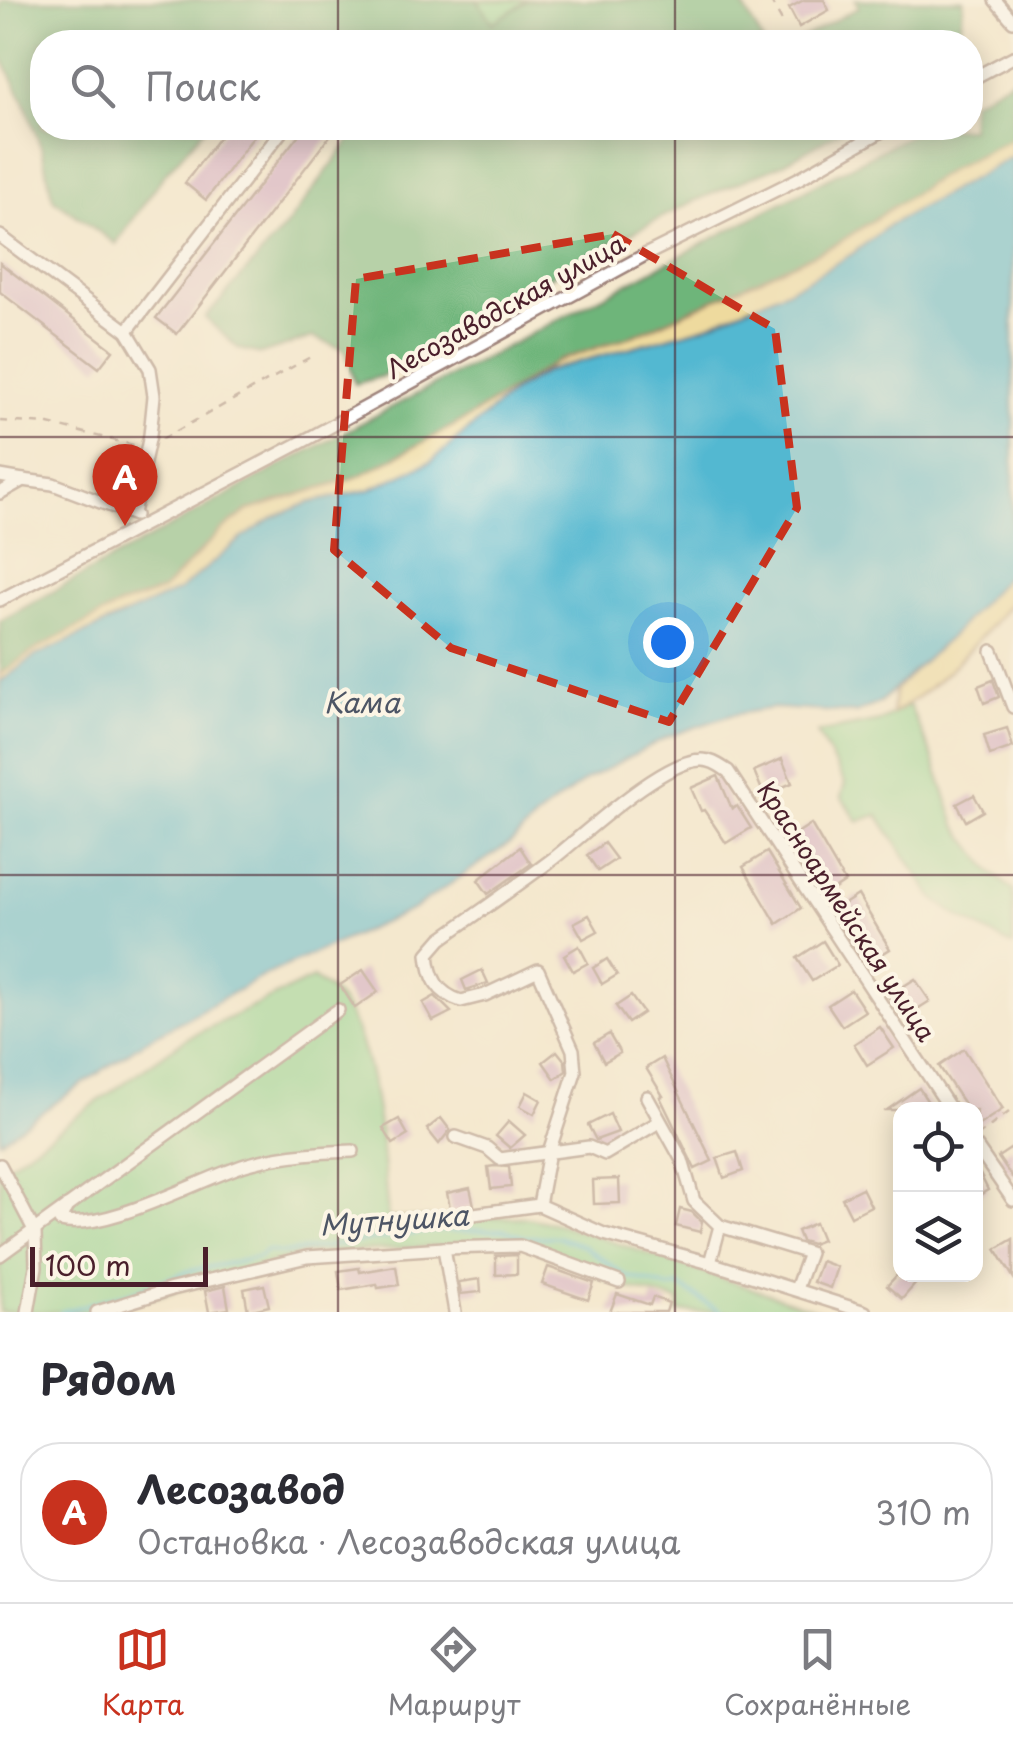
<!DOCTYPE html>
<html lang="ru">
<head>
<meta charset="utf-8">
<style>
	body { margin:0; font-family:"Playpen Sans",sans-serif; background:#f2f2f3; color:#2b2b33 }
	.controls { position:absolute; right:30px; bottom:30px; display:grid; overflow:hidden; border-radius:20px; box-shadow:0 5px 25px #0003 }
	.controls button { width:90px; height:90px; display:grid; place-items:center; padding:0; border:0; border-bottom:2px solid #e1e1e2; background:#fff; color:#2b2b33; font:50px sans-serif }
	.scale { position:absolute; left:30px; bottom:25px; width:178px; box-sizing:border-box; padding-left:10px; border:5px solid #4a1f2b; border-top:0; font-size:28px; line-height:35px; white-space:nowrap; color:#4a1f2b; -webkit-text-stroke:8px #fcf5e5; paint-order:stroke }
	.you { position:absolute; left:668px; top:642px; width:35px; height:35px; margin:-25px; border:8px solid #fff; border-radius:50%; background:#1a73e8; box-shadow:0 0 0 15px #1a73e833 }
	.badge { display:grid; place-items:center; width:65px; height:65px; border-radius:50%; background:#c8321e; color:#fff; font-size:32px; font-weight:700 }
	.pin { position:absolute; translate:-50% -82px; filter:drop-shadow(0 2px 5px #0008) }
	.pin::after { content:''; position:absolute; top:52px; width:35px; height:30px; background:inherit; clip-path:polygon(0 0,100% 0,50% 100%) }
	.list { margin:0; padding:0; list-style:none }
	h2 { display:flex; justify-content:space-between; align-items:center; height:130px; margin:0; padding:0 40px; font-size:42px }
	h2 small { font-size:32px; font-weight:400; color:#7c7c81 }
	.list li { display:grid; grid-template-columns:65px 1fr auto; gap:30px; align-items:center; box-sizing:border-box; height:140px; margin:0 20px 20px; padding:0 20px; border:2px solid #e1e1e2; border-radius:40px }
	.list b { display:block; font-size:38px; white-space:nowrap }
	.list p { margin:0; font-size:32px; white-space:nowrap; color:#7c7c81 }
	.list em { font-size:32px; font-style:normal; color:#7c7c81 }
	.icon { flex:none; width:55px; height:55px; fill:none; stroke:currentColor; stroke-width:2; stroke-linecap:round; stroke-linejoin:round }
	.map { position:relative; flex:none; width:1013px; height:1312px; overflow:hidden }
	.search { position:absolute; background:#fff; box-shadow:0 5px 25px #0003; left:30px; right:30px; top:30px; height:110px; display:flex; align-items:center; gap:25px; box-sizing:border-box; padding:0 35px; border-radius:40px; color:#7c7c81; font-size:38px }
	.sheet { height:290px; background:#fff }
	nav { display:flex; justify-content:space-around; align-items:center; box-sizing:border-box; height:140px; border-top:2px solid #e1e1e2; background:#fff; font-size:28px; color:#7c7c81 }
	nav a { display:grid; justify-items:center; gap:5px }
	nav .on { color:#c8321e }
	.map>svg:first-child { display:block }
	.green { fill:#89d38f; stroke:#6a795d; stroke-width:2.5 }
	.forest { fill:#6eb57a; stroke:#5c6a52; stroke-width:2.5 }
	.sand { fill:#eeda9e; stroke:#9c7c64; stroke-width:2.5 }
	.water { fill:#52b8d1; stroke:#4e6c7e; stroke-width:2.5 }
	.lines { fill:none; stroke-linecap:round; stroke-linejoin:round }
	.stream { stroke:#52b8d1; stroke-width:4 }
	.building { fill:#cc9fc5 }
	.minor-casing { stroke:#9f847c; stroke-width:16 }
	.path { stroke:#9f847c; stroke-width:2.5; stroke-dasharray:8 8; stroke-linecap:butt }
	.minor { stroke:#fff; stroke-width:11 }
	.marked { fill:none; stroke:#c8321e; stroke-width:8; stroke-dasharray:20 12; stroke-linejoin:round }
	.grid { fill:none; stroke:#4a1f2b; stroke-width:2.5; stroke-opacity:0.55 }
	.labels { text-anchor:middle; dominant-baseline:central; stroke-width:8; stroke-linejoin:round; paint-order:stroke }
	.street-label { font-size:25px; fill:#4a1f2b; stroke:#fcf5e5 }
	.water-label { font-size:28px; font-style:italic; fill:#4d5565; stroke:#fcf5e5 }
</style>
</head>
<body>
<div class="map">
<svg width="1013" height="1312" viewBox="0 0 1013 1312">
	<rect width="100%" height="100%" fill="#fcf5e5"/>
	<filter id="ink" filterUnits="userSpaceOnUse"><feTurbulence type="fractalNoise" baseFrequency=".01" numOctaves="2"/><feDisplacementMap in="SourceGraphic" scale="20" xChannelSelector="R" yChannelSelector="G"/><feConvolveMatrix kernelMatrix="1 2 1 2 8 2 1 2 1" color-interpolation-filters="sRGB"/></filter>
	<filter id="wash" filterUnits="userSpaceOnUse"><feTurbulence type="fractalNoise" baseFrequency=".0048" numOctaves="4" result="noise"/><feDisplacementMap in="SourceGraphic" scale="40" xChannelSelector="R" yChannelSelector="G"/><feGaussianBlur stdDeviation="2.25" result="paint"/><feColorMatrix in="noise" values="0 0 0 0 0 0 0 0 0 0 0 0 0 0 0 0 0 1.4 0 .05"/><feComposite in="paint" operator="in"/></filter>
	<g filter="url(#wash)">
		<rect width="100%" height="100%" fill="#f4e8ce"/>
		<!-- green -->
		<g class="green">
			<polygon points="477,0 528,0 493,24"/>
			<polygon points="909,705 931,753 956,825 992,873 1013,890 1013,946 959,917 934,899 878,815 858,821 841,797 845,783 817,733 880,721"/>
			<path d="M313 978C319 983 327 987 332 992 377 1035 383 1158 388 1218L523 1217 562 1225 823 1312H678L679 1301 621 1286 520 1242 304 1254 102 1312H0V1171L187 1038Z"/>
		</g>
		<!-- forest -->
		<g class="forest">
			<polygon points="3,0 477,0 493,23 528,0 740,0 763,42 42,42 42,128 205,128 164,175 116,244 53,199 41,147 24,101 0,54 0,3"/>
			<polygon points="855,0 964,0 959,42 796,42 859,7"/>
			<polygon points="1013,78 1013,138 951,169 837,244 642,332 556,362 470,417 359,476 247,511 220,532 162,591 119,606 37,649 0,674 0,621 278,467 923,128 970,128 971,102"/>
			<polygon points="359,128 845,128 783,164 690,203 566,267 383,376 355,384 345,350 313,337 261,354 239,349 205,318 286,226"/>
		</g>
		<!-- sand -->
		<g class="sand">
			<polygon points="1013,138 1013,156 890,225 852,254 800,284 704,327 547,371 513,392 432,461 369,490 308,503 241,539 180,590 35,656 0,682 0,674 37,649 119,606 162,591 220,532 247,511 359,476 470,417 556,362 642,332 837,244 951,169"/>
			<path d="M1013 569V600C978 641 939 687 892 714L895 690Z"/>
		</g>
		<!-- water -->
		<polygon class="water" points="1013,156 1013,569 950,637 879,703 856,713 773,708 731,715 667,737 586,780 545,810 513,841 414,909 265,975 145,1041 0,1141 0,682 35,656 180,590 241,539 274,517 308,503 369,490 432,461 513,392 547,371 704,327 800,284 852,254 889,225"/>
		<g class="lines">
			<!-- stream -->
			<polyline class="stream" points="61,1312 135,1291 189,1271 257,1258 266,1251 283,1253 431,1231 504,1230 524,1237 557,1237 584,1246 626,1276 670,1288 679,1286 721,1312"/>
		</g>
		<g id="blocks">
			<!-- building -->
			<g class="building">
				<polygon points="804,0 824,0 829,10 799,27 789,8"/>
				<polygon points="226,128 260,128 206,200 185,183"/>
				<polygon points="304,128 336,128 177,334 156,318"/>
				<polygon points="0,263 113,350 99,368 0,292"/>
				<polygon points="993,680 999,697 984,703 978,686"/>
				<polygon points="1007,728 1013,747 990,755 984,735"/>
				<polygon points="782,759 792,783 764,795 754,771"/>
				<polygon points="718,776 732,809 737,806 751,828 726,843 704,810 701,811 691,788"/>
				<polygon points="974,795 983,811 966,821 957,804"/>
				<polygon points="811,824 845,882 822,897 788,839"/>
				<polygon points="604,843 616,859 598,871 587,855"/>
				<polygon points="520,847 531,864 488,894 478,880"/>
				<polygon points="767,852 801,908 777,924 743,867"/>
				<polygon points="858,895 890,949 866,964 832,912"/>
				<polygon points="589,915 598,931 583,939 574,923"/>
				<polygon points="823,941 838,965 812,981 797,958"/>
				<polygon points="579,946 588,963 573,971 564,955"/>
				<polygon points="607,959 617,975 602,984 593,968"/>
				<polygon points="363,970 378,992 355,1008 340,985"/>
				<polygon points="482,970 488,983 466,990 462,980"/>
				<polygon points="915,979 930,1001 903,1018 888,996"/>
				<polygon points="851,990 865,1011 842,1026 828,1005"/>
				<polygon points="435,996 451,1012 433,1021 423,1003"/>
				<polygon points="631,996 643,1013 628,1023 616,1006"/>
				<polygon points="880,1027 894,1048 867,1065 854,1044"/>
				<polygon points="609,1034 620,1053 604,1062 594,1043"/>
				<polygon points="964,1049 1003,1109 976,1127 976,1110 968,1110 939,1066"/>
				<polygon points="557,1051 565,1061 566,1071 555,1079 543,1062"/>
				<polygon points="662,1058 712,1161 695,1169 660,1097 663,1096 646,1068"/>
				<polygon points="919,1088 933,1110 887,1110"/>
				<polygon points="527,1092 541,1100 534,1114 520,1106"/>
				<polygon points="610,1114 618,1132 596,1140 588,1125"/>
				<polygon points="441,1118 450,1130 439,1144 427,1129"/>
				<polygon points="399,1119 408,1135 393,1144 383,1128"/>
				<polygon points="509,1121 525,1135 510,1148 496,1136"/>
				<polygon points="1013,1147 1013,1179 998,1157"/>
				<polygon points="737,1152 743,1171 724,1178 717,1158"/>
				<polygon points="494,1166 509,1167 511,1187 491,1189 488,1167"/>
				<polygon points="976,1166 988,1190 976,1197"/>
				<polygon points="619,1179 620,1203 594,1204 593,1180"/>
				<polygon points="470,1188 474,1205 465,1210 451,1213 447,1193"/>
				<polygon points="862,1188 871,1206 851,1216 842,1198"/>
				<polygon points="680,1209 692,1212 702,1222 700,1232 676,1226"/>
				<polygon points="815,1223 822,1240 812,1244 801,1241 797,1231"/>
				<polygon points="1013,1239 1013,1277 996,1249"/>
				<polygon points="517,1255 517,1274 496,1275 496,1256"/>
				<polygon points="821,1261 837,1267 830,1288 813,1282"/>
				<polygon points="396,1266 399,1285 378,1288 377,1284 341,1290 338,1271 359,1268 360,1272"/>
				<polygon points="548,1267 594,1283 588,1300 542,1284"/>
				<polygon points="898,1274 909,1274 917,1282 902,1299 887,1286"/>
				<polygon points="480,1279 481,1292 461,1294 459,1282"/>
				<polygon points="264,1285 269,1306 248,1311 244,1289"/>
				<polygon points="225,1286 229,1309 209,1312 205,1291"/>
				<polygon points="617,1294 650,1305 653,1297 669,1303 666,1312 610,1312"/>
			</g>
		</g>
	</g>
	<g filter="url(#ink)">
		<use href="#blocks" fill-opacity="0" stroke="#9f847c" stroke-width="2.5"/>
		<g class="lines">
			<!-- minor casing -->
			<g class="minor-casing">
				<g id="minor">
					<polyline points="995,0 1013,21"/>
					<polyline points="970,80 1013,57"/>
					<polyline points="0,236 127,331 150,369 154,396 150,435 133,513"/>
					<polyline points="127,331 284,128"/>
					<polyline points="0,476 23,480"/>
					<polyline points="0,493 23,480 53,484 135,515"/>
					<polyline points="0,600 302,442 645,255 798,179 887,128"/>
					<polyline points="992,651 1013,707"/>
					<polyline points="647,1097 682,1160 694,1201 720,1226 809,1253 796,1289"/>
					<polyline points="456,1137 487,1148 500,1159 589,1147 605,1154 659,1122"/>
					<polyline points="976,1146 1013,1200"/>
					<polyline points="0,1165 35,1232 36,1267 28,1312"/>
					<path d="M539 1205 549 1152 575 1072 573 1050 538 970 485 995 461 1001C437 993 430 978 428 954L441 939C479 912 517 886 554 858 586 833 661 762 700 760 711 759 720 766 728 771L951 1110"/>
					<path d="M67 1206 60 1221C105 1232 198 1180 245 1165 278 1155 318 1152 353 1151"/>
					<polyline points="474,1214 539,1205 604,1234 710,1263 865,1312"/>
					<polyline points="444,1248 455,1312"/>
					<polyline points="0,1255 338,1010"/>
					<polyline points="710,1263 720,1226"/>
					<polyline points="97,1312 172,1289 307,1257 444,1248 520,1246 619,1282"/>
				</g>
			</g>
			<!-- path -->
			<g class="path">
				<polyline points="770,0 783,23"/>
				<polyline points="0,421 49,424 137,446"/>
				<polyline points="162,439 314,355"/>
				<polyline points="977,1136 1013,1109"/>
			</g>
			<!-- minor -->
			<use href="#minor" class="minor"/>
		</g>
	</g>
	<!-- marked area -->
	<path d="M0 0H1013V1312H0ZM613 234 775 329 797 508 669 722 451 648 334 550 356 279Z" fill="#f4e8ce" fill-opacity=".55" fill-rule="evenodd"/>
	<path class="marked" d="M613 234 775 329 797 508 669 722 451 648 334 550 356 279Z"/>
	<!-- grid -->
	<path class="grid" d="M338 0V42M675 0V42M338 128V1312M675 128V1312M0 437H1013M0 875H1013"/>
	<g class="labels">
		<!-- street labels -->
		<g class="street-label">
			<text transform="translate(505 306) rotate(-29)">Лесозаводская улица</text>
			<text transform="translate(847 911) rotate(57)">Красноармейская улица</text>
		</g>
		<!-- water labels -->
		<g class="water-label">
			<text x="362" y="701">Кама</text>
			<text transform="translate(394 1219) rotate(-4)">Мутнушка</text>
		</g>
	</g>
</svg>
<div class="controls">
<button><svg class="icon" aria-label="locate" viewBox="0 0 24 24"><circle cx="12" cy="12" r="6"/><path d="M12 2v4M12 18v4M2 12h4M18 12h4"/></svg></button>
<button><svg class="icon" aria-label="layers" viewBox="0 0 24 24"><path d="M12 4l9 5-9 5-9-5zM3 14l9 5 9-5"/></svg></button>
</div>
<div class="scale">100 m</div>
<div class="you"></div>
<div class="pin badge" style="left:125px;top:526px">A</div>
<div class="search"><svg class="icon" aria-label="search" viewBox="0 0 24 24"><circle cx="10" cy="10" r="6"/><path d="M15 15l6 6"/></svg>Поиск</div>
</div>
<section class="sheet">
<h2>Рядом<small></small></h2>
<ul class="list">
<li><span class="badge">A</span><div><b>Лесозавод</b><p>Остановка · Лесозаводская улица</p></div><em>310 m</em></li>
</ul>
</section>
<nav>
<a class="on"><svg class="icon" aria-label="map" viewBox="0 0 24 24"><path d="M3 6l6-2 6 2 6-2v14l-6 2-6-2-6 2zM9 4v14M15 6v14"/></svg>Карта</a>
<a><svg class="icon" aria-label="directions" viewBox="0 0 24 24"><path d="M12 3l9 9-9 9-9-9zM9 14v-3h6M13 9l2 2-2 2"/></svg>Маршрут</a>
<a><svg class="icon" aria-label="saved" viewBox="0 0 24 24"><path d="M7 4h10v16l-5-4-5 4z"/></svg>Сохранённые</a>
</nav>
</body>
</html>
